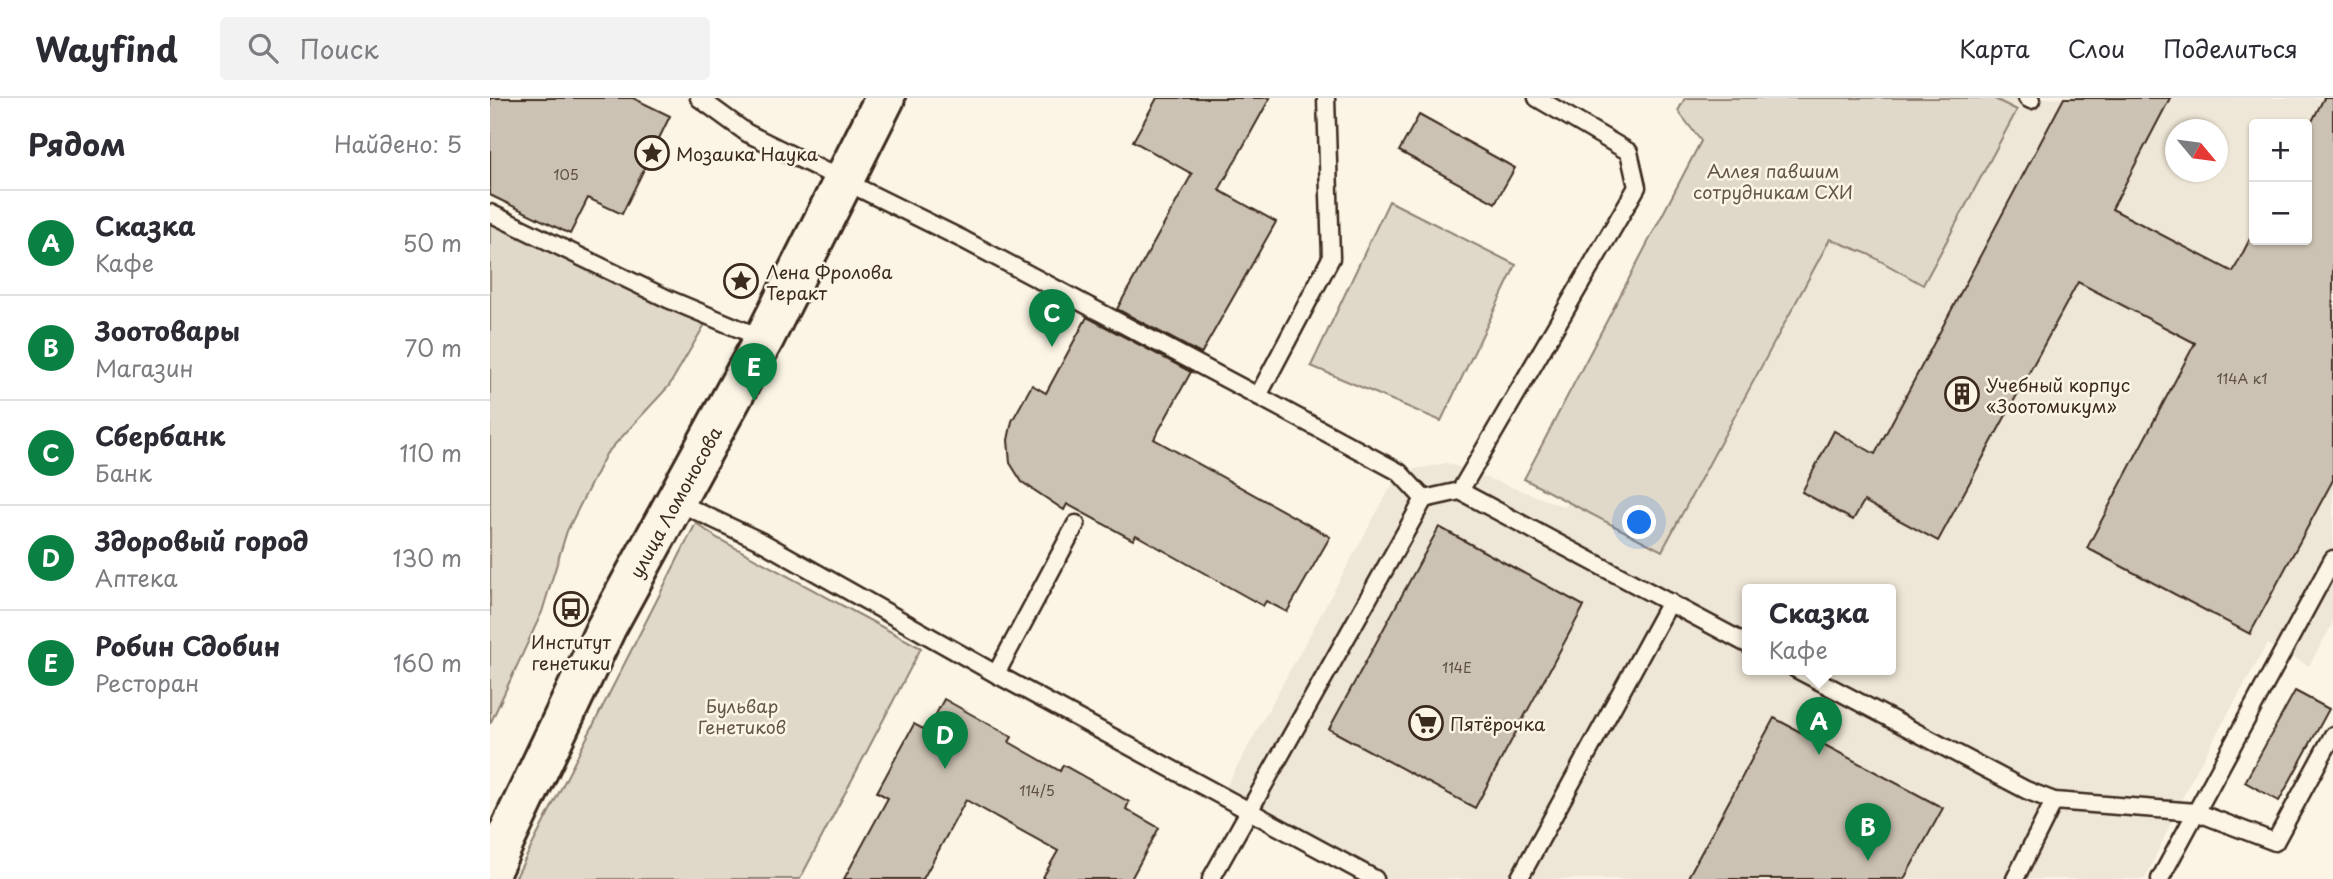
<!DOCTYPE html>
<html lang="ru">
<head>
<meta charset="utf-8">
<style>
	body { margin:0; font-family:"Playpen Sans",sans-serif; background:#f2f2f3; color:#2b2b33 }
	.controls { position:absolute; right:21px; top:21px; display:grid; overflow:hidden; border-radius:7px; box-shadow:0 2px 5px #0004 }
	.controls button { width:63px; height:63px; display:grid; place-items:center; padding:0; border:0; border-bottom:2px solid #e1e1e2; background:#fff; color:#2b2b33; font:35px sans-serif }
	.compass { position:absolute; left:1675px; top:21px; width:63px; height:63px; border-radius:50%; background:#fff; box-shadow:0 2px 5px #0004; rotate:119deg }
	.you { position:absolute; left:1150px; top:425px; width:24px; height:24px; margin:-18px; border:5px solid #fff; border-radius:50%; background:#1a73e8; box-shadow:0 0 0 10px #1a73e833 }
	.badge { display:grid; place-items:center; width:46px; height:46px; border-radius:50%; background:#0b8043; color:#fff; font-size:23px; font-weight:700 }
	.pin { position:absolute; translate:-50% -58px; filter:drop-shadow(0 2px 4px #0008) }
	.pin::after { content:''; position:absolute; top:37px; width:24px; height:21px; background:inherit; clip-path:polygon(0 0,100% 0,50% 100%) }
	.popup { position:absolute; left:1252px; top:486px; width:154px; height:91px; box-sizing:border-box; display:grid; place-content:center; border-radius:7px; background:#fff; filter:drop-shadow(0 2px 5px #0005); font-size:23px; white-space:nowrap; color:#7c7c81 }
	.popup b { font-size:26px; color:#2b2b33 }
	.popup::after { content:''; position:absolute; left:50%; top:100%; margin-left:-14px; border:14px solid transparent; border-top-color:#fff }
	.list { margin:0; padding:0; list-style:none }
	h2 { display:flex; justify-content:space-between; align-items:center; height:91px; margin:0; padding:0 28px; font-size:30px }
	h2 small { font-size:23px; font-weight:400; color:#7c7c81 }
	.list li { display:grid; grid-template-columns:46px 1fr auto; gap:21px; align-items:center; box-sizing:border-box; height:105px; padding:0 28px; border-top:2px solid #e1e1e2 }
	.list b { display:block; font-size:26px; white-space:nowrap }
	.list p { margin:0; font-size:23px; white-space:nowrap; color:#7c7c81 }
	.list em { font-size:23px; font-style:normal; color:#7c7c81 }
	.icon { flex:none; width:38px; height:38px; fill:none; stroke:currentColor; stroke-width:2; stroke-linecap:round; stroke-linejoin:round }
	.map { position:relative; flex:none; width:1843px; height:781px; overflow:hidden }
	header { display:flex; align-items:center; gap:42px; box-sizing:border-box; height:98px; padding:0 35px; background:#fff; border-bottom:2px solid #e1e1e2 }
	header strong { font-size:33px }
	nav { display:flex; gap:38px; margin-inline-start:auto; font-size:24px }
	.search { width:490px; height:63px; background:#f2f2f3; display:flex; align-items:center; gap:18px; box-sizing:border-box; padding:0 24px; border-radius:7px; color:#7c7c81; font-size:26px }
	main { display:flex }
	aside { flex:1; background:#fff }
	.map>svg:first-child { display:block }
	.built { fill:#eee6d6; fill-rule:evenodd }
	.green { fill:#e0d8c8; stroke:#8e8173; stroke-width:2 }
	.building { fill:#ccc2b3; stroke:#3b2a1e; stroke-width:2 }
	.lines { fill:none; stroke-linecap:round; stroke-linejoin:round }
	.service-casing { stroke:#3b2a1e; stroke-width:21 }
	.secondary-casing { stroke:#3b2a1e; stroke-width:44 }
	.service { stroke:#fcf5e5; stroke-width:16 }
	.secondary { stroke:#fcf5e5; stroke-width:38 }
	.labels { text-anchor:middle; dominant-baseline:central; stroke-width:5; stroke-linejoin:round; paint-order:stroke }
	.number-label { font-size:14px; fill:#5f5043 }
	.poi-label { font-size:18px; fill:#3b2a1e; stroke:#fcf5e5; text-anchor:start }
	.park-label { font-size:18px; fill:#645648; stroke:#fcf5e5 }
	.street-label { font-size:18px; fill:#3b2a1e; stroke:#fcf5e5 }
</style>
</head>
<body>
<header>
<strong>Wayfind</strong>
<div class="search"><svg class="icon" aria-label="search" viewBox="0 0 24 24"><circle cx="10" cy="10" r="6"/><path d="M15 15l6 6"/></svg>Поиск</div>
<nav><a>Карта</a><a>Слои</a><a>Поделиться</a></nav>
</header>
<main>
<aside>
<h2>Рядом<small>Найдено: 5</small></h2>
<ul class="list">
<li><span class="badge">A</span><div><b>Сказка</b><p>Кафе</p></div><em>50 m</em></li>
<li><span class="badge">B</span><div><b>Зоотовары</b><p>Магазин</p></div><em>70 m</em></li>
<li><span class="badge">C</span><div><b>Сбербанк</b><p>Банк</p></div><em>110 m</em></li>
<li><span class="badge">D</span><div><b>Здоровый город</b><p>Аптека</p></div><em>130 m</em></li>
<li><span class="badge">E</span><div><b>Робин Сдобин</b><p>Ресторан</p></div><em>160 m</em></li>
</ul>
</aside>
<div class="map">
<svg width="1843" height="781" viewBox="0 0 1843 781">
	<rect width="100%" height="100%" fill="#fcf5e5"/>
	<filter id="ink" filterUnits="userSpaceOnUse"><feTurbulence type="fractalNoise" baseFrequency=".0143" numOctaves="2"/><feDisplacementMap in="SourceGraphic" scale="14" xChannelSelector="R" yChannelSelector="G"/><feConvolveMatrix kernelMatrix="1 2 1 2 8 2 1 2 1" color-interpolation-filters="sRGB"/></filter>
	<g filter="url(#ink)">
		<!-- built -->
		<path class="built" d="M1294 0H1843V525L1819 568 1777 546 1700 684 1655 781H864L726 707 909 374 957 365 1075 409ZM1764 26H1817V142H1764ZM1686 32H1728V74H1686ZM1257 491H1401V571H1257Z"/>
		<!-- green -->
		<g class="green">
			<polygon points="1195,0 1503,0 1527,12 1433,187 1378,156 1340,141 1172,453 1034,381 1211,43 1188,13"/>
			<polygon points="899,103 1026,167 951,323 821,268"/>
			<polygon points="0,107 221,216 179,288 116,356 77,433 52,514 0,626"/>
			<polygon points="206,425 227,440 431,550 310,781 25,781"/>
		</g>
		<!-- building -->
		<g class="building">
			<polygon points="0,0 143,0 180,18 132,116 98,100 80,136 0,97"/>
			<polygon points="667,0 780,0 729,92 786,124 711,256 627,211 702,76 643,43"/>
			<polygon points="1574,0 1680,0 1622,111 1743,174 1764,133 1764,142 1817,142 1817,33 1834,0 1843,0 1843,382 1760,536 1597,450 1705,245 1588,184 1448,443 1374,403 1363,422 1312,394 1344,333 1385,356"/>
			<polygon points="929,17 1025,70 1005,105 909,53"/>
			<polygon points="597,219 701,274 664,341 840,439 797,514 776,503 773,508 646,437 643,442 577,406 574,412 532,384 520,365 518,342 522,323 542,287 556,295"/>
			<polygon points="949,429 1094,508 985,710 839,631"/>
			<polygon points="1805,593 1839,611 1789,703 1755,684"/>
			<polygon points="454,601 522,639 519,644 570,673 573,667 639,704 636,711 669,730 641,781 552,781 568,753 476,702 433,781 354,781 398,700 387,694 424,626 437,633"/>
			<polygon points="1284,620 1453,710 1414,781 1197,781"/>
		</g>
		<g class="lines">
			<!-- service casing -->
			<g class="service-casing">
				<g id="service">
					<polyline points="209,0 257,35 474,142 768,298"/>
					<polyline points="836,0 841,160 768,298 909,374 934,401"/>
					<polyline points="1537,0 1541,2"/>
					<polyline points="0,115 178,201 274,241"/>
					<polyline points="970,393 1147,89 1139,54 1047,0"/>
					<polyline points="185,403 272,444 506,576 885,781"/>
					<polyline points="1306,571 1536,692 1564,703 1706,714 1785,744 1843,637"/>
					<polyline points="506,576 586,426"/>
					<polyline points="721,781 934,401 970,393 1257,546"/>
					<polyline points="1029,781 1180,504"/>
					<polyline points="1525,781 1564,703"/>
					<polyline points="1670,781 1843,461"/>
				</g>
			</g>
			<!-- secondary casing -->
			<g class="secondary-casing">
				<polyline id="secondary" points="0,774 116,530 274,241 395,0"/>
			</g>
			<!-- service -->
			<use href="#service" class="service"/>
			<!-- secondary -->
			<use href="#secondary" class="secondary"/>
		</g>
	</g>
	<!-- icons -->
	<defs>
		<g id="sight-ring" transform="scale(1.75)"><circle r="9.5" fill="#fcf5e5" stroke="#3b2a1e" stroke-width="1.5"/><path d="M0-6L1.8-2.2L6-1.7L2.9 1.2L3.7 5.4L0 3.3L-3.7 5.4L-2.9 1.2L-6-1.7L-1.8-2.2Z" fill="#3b2a1e"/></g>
		<g id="building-ring" transform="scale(1.75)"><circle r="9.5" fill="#fcf5e5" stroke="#3b2a1e" stroke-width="1.5"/><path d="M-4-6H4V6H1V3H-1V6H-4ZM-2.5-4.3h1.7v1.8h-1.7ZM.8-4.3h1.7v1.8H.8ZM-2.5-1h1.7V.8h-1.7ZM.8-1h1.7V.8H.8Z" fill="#3b2a1e"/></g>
		<g id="bus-ring" transform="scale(1.75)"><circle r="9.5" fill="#fcf5e5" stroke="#3b2a1e" stroke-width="1.5"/><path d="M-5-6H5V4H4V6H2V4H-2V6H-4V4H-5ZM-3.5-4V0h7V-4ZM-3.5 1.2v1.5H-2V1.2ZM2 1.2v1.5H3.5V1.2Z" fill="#3b2a1e"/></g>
		<g id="supermarket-ring" transform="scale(1.75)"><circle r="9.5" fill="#fcf5e5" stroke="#3b2a1e" stroke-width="1.5"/><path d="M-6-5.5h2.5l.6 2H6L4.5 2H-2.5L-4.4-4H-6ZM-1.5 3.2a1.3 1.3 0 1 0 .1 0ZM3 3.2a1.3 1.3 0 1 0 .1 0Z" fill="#3b2a1e"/></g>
	</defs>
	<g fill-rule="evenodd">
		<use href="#sight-ring" x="162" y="55"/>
		<use href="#sight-ring" x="251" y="183"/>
		<use href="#building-ring" x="1472" y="296"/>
		<use href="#bus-ring" x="81" y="511"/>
		<use href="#supermarket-ring" x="936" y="625"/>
	</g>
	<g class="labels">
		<!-- number labels -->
		<g class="number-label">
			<text x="76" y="76">105</text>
			<text x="1752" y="280">114А к1</text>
			<text x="967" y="569">114Е</text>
			<text x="547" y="692">114/5</text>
		</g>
		<!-- poi labels -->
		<g class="poi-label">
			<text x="186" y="55">Мозаика Наука</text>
			<text x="276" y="173">Лена Фролова<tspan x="276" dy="21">Теракт</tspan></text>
			<text x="1496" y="286">Учебный корпус<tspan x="1496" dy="21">«Зоотомикум»</tspan></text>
			<text x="81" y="543" text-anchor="middle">Институт<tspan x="81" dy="21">генетики</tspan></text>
			<text x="960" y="625">Пятёрочка</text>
		</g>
		<!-- park labels -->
		<g class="park-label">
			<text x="1283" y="72">Аллея павшим<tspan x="1283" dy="21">сотрудникам СХИ</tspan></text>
			<text x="252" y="607">Бульвар<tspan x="252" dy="21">Генетиков</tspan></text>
		</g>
		<!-- street labels -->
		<g class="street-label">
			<text transform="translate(185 404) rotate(-61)">улица Ломоносова</text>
		</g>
	</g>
</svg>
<div class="controls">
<button>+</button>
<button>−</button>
</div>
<svg class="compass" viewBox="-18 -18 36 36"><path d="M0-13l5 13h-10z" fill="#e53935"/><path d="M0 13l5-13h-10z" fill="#7c7c81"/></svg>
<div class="you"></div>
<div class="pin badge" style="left:1329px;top:657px">A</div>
<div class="popup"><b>Сказка</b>Кафе</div>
<div class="pin badge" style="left:1378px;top:763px">B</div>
<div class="pin badge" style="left:562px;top:249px">C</div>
<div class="pin badge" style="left:455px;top:671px">D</div>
<div class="pin badge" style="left:264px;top:303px">E</div>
</div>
</main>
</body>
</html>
